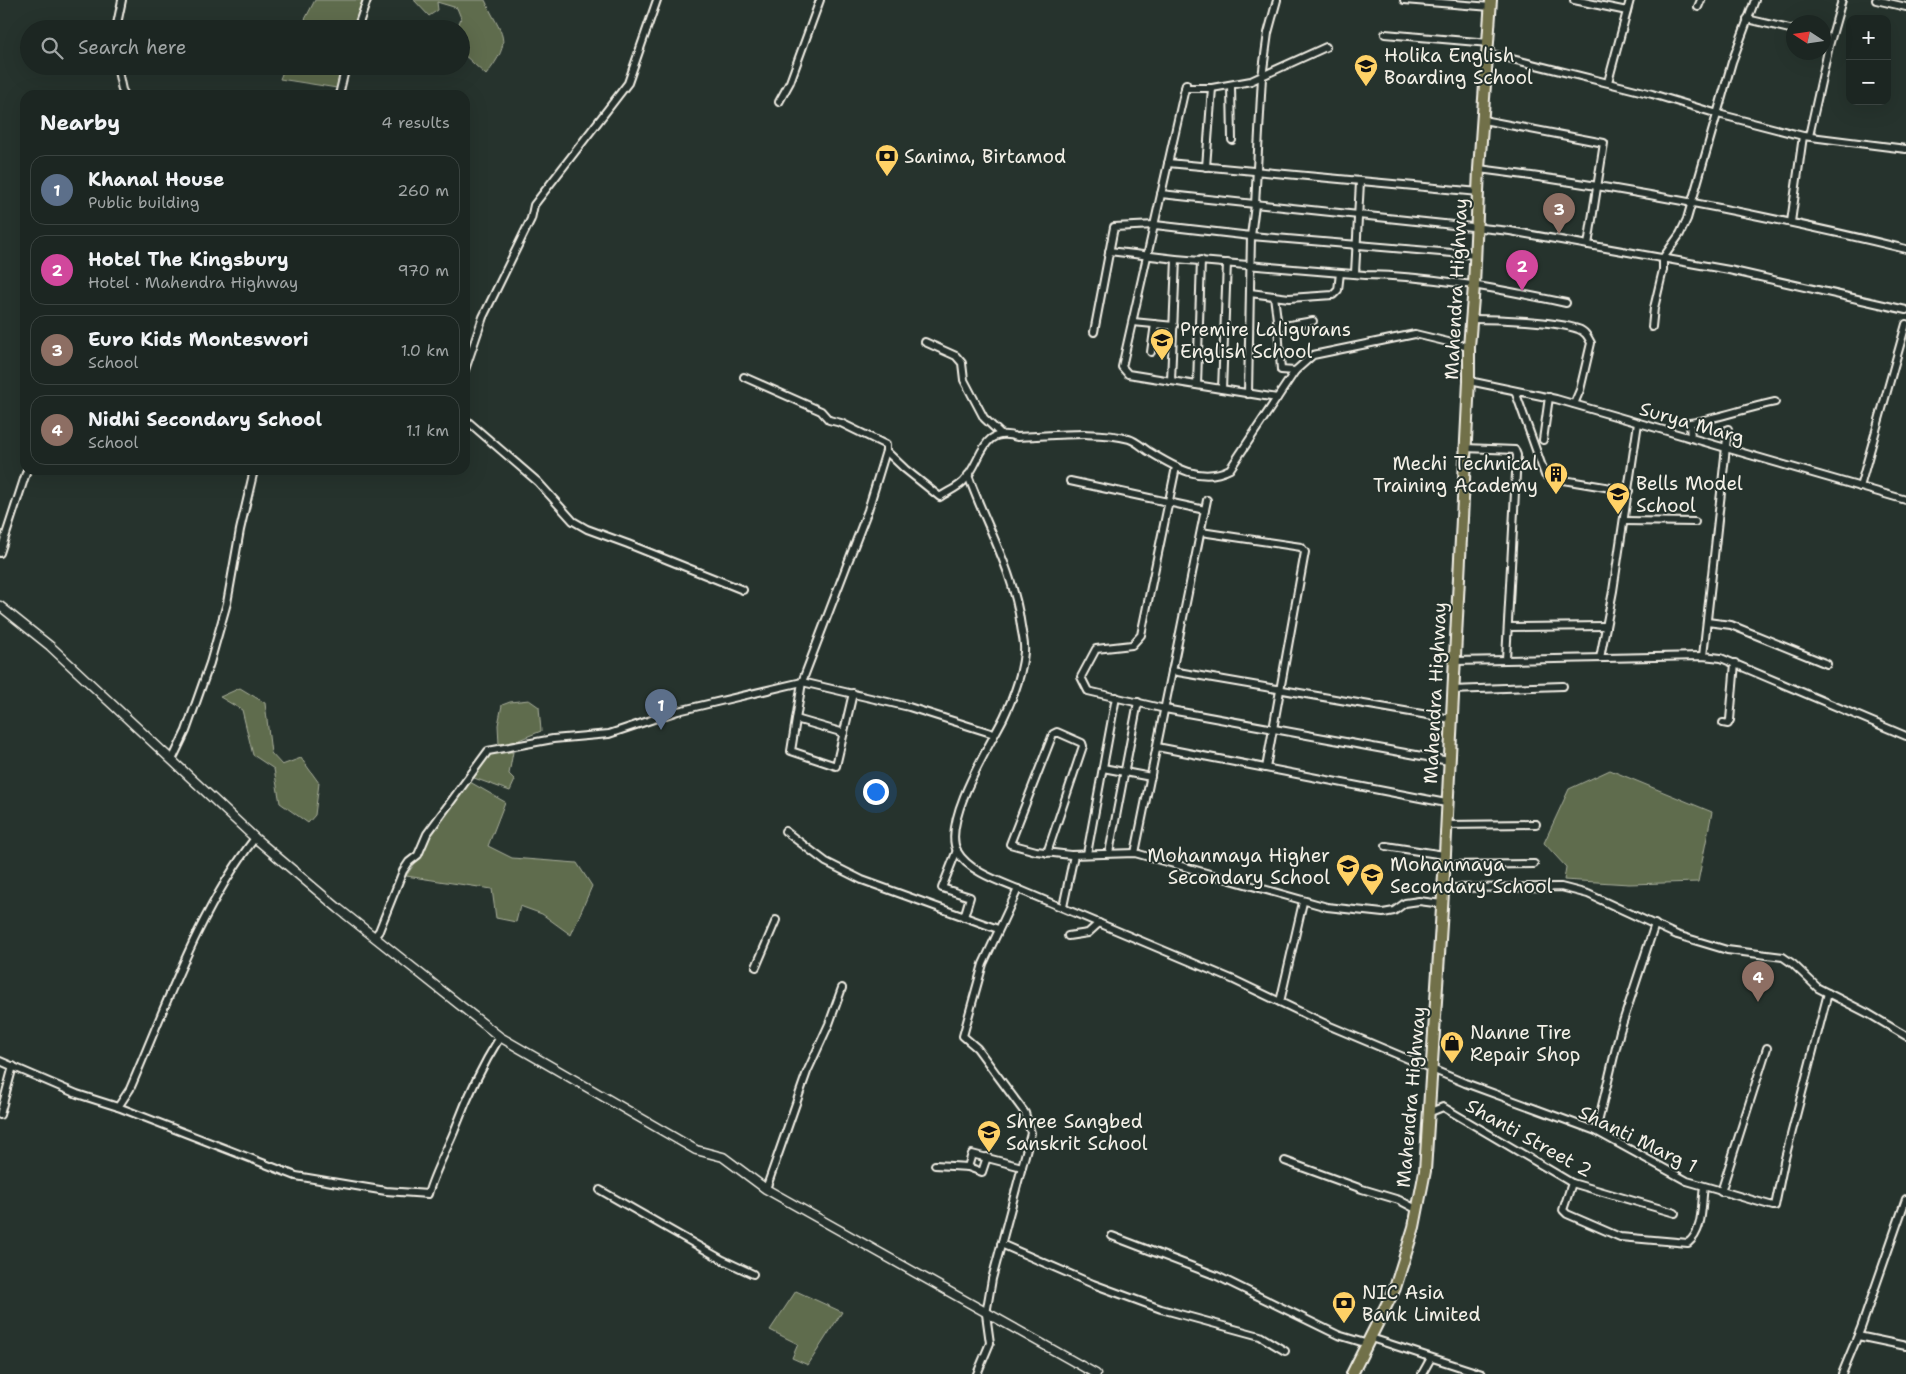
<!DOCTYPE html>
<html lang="en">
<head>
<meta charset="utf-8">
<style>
	body { margin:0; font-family:"Shantell Sans",sans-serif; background:#252e2a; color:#f1f3f6 }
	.controls { position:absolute; right:15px; top:15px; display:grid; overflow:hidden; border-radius:10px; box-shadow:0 5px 20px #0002 }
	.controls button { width:45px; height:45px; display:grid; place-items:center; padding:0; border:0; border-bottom:1px solid #3a4340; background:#1c2622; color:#f1f3f6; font:25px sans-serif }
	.compass { position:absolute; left:1786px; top:15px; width:45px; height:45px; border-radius:50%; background:#1c2622; box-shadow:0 5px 20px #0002; rotate:282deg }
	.you { position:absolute; left:875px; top:791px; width:18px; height:18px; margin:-12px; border:4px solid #fff; border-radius:50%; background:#1a73e8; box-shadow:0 0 0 8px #1a73e833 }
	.badge { display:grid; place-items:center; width:32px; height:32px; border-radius:50%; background:#ffd166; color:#fff; font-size:16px; font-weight:700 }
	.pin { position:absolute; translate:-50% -41px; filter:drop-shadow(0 1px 2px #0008) }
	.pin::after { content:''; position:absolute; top:26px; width:18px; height:15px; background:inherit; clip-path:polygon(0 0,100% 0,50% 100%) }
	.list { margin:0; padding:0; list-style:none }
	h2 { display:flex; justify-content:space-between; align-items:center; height:65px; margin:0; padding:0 20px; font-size:21px }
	h2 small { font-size:16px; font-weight:400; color:#a0a5a5 }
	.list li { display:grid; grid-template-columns:32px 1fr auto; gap:15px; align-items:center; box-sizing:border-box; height:70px; margin:0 10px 10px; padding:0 10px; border:1px solid #3a4340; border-radius:15px }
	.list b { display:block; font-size:19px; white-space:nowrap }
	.list p { margin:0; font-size:16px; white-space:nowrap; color:#a0a5a5 }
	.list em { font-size:16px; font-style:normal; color:#a0a5a5 }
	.icon { flex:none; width:28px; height:28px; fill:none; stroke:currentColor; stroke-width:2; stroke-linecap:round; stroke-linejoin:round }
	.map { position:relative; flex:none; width:1906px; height:1374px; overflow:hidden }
	.search { position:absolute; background:#1c2622; box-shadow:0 5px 20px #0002; left:20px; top:20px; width:450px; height:55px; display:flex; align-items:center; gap:12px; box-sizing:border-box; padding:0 18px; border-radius:28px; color:#a0a5a5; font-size:19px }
	.panel { position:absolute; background:#1c2622; box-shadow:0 5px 20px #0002; left:20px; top:90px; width:450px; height:385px; border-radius:15px }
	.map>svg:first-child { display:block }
	.green { fill:#5e6c4e; stroke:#a9ae9b }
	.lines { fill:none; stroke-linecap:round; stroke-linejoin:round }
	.minor-casing { stroke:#f4f1e8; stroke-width:10 }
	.tertiary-casing { stroke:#f4f1e8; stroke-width:11 }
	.trunk-casing { stroke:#f4f1e8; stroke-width:14 }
	.minor { stroke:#26332d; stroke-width:6 }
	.tertiary { stroke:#26332d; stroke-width:8 }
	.trunk { stroke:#71704a; stroke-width:10 }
	.labels { text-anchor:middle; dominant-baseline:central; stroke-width:4; stroke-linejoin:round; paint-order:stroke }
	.poi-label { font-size:19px; fill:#f4f1e8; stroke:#26332d; text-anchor:start }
	.street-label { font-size:19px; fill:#f4f1e8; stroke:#26332d }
</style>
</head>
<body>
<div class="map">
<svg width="1906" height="1374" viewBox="0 0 1906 1374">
	<rect width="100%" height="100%" fill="#26332d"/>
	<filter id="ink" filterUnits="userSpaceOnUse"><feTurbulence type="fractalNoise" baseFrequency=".02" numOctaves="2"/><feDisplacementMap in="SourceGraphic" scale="10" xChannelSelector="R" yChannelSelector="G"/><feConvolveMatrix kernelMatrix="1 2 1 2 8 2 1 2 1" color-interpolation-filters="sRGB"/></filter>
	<g filter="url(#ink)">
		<!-- green -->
		<g class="green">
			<polygon points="315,0 364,0 354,29 300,29"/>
			<path d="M414 0H485C501 36 515 38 486 75L461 52V29H457L461 18 457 8 437 2 438 10 429 16Z"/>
			<polygon points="285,66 342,66 337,88 280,79"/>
			<polygon points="240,688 265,703 271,753 282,765 301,758 319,783 315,815 308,823 280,803 274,769 253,755 242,710 220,697"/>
			<polygon points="529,700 539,707 541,731 509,744 499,744 498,725 502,705 510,702"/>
			<polygon points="513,752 509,774 515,780 510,791 474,778 488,753"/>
			<polygon points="1610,770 1712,812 1698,882 1629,884 1564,880 1566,867 1544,843 1569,789"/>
			<polygon points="470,782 505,802 488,846 512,858 577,863 592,886 571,935 542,914 520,906 516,922 496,918 492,889 406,876 420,856 429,835"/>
			<polygon points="796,1291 842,1312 808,1365 792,1358 798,1344 770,1330"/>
		</g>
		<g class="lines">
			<!-- minor casing -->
			<g class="minor-casing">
				<g id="minor">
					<polyline points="1404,0 1491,7"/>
					<polyline points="1574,0 1627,11"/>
					<polyline points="1876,0 1906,7"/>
					<polyline points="1698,7 1701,0"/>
					<polyline points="1747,19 1794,30"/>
					<polyline points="116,29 122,0"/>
					<polyline points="357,29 367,0"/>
					<polyline points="1385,34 1489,43"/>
					<polyline points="1488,53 1652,94 1718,114 1803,136 1906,149"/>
					<polyline points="117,66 122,90 125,95"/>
					<polyline points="1608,82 1630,0"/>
					<polyline points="1186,84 1122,367 1128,374 1277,398"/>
					<polyline points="1231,85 1232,140"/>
					<polyline points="1185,88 1212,88 1251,81 1326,47"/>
					<polyline points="339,95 346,66"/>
					<polyline points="779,102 790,82 820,0"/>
					<polyline points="1483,120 1604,143 1588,245"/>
					<polyline points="1809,136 1829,46 1842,0"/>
					<polyline points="1168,163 1479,192"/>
					<polyline points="1206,167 1212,88"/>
					<path d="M1479 169C1623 187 1765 215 1906 249"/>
					<polyline points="1161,194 1510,231 1729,270 1906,310"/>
					<polyline points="1791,222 1803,136"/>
					<path d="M1109 251 1176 259 1365 275C1433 276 1500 289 1566 303"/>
					<polyline points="1355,273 1360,182"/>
					<polyline points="1250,293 1289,298 1333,295 1338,290 1340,273"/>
					<polyline points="1274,296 1278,327"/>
					<path d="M1472 319C1498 319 1555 321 1578 329 1585 331 1588 337 1591 343L1580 390 1574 404"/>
					<polyline points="1133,322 1174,326"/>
					<polyline points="1652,327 1654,308 1663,270 1663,258 1680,234 1687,219 1732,62 1755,0"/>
					<polyline points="1094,332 1114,227 1155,225 1251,236 1476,255"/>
					<polyline points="925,342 956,356 962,363 964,380 984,418 1001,434"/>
					<polyline points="1151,352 1155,324"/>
					<polyline points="465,370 483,317 531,219 534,205 628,83 657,0"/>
					<polyline points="1295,371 1281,370 1278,327 1313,321"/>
					<path d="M744 377 821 411 829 420 841 423 886 445V451L905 469 940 497C947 492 957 488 963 482 983 462 980 425 1017 437 1049 436 1099 430 1129 439 1136 441 1142 447 1148 451 1174 467 1201 484 1230 469L1295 371 1313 355 1415 334 1469 347"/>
					<polyline points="1171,381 1176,259"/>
					<polyline points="1469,381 1556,399 1906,500"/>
					<polyline points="1197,385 1201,260"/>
					<polyline points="1222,389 1227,263"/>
					<polyline points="1515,391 1545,475 1551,478 1629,491"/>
					<polyline points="1248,394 1251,236 1255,205 1262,77 1268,33 1277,0"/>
					<polyline points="465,419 538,482 573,521 587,529 628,544 743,590"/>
					<path d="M1691 438 1690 423C1719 418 1746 408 1775 402"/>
					<polyline points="1543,440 1549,397"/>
					<polyline points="1465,448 1515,450 1517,455 1506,659"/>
					<polyline points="1176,467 1141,635 1132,645 1096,649 1081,677 1088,691 1165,709 1449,761"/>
					<path d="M968 475C986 526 1014 571 1021 626 1022 634 1025 643 1024 652 1022 675 1014 696 1004 717 990 745 942 821 957 851 968 871 998 881 1018 889"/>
					<polyline points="1070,481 1205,510"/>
					<polyline points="1860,487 1906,324"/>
					<polyline points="1624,521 1695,522"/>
					<polyline points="1201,532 1301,547 1305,552 1266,768"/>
					<polyline points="0,553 27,470"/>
					<polyline points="1707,622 1731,625 1827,664"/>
					<polyline points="1508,627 1606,626"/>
					<polyline points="1703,656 1728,429"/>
					<polyline points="1600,658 1613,591 1638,423"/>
					<polyline points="1454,661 1703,656 1721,658 1906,736"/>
					<polyline points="1172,671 1451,719"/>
					<polyline points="1452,690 1563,686"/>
					<polyline points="853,693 836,766 791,751 802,682 868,510 886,451"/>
					<polyline points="796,719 844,733"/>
					<polyline points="1723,723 1728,724 1730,720 1735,663"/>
					<polyline points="1157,747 1446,803"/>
					<polyline points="172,760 186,731 210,663 227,603 240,530 254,470"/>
					<polyline points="1103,768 1151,777"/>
					<polyline points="1445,825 1536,824"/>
					<polyline points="785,831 826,862 862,880 998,929"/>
					<polyline points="1386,846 1444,855"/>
					<polyline points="957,850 942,888 970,897 964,917"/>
					<polyline points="1047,853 1083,746 1082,743 1057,732 1053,734 1010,844 1036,851 1071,855 1135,853 1327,907 1383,913 1394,911 1405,903 1419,901 1442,904"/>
					<polyline points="1109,853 1138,702"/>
					<polyline points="1135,853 1207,500"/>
					<polyline points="1087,854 1116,697"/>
					<polyline points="1444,865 1534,864"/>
					<polyline points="1443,888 1561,887 1588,894 1677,935 1727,950 1783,957 1793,964 1818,988 1869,1014 1906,1036"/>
					<polyline points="1063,907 1074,855"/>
					<polyline points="1068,936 1088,933 1099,923"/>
					<polyline points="374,937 379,931 403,871 409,862 418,855 427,834 488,751 553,739 609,734 678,711 802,682 909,707 994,734"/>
					<polyline points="756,967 776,920"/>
					<polyline points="1280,1002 1303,902"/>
					<path d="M0 1061 77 1094 118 1107 296 1176 386 1191 428 1194C435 1170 447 1150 456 1127 468 1095 482 1066 500 1037"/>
					<path d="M118 1107 130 1089C167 1004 198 912 255 838"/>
					<polyline points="1428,1113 1443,1107 1572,1183 1675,1213"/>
					<polyline points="0,1115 13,1066"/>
					<polyline points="1596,1131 1620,1031 1655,924"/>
					<polyline points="1285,1161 1362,1189 1399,1200 1418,1210"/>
					<polyline points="935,1165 968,1167 982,1172 987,1157"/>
					<polyline points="968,1167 972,1154 1022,1167"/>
					<path d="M1572 1183 1563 1210 1567 1214 1620 1237 1688 1243C1704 1230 1701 1205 1704 1187"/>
					<polyline points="766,1189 807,1072 829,1024 842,988"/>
					<polyline points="600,1190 723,1260 753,1274"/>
					<polyline points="1721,1192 1767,1048"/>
					<polyline points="1112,1236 1217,1276 1338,1335 1368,1344"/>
					<polyline points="1001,1244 1093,1284 1161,1309 1260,1336 1285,1351"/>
					<polyline points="1858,1336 1906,1346"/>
					<polyline points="1371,1338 1482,1374"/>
					<polyline points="977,1374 990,1343 986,1314 992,1279 1031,1133 1025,1113 977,1048 963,1036 983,964 1018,889 1234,980 1330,1026 1465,1083 1596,1131 1687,1181 1773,1206 1775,1206 1784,1162 1828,993"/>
					<polyline points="1422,1374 1431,1358"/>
					<polyline points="1842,1374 1861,1328 1906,1199"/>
				</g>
			</g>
			<!-- tertiary casing -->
			<g class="tertiary-casing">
				<polyline id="tertiary" points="0,606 50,646 255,838 339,909 500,1037 696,1150 723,1157 766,1189 1096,1374"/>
			</g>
			<!-- trunk casing -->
			<g class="trunk-casing">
				<polyline id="trunk" points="1352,1374 1395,1288 1414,1227 1425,1171 1443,893 1469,381 1469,347 1474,286 1479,169 1491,0"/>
			</g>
			<!-- minor -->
			<use href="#minor" class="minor"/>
			<!-- tertiary -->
			<use href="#tertiary" class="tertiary"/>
			<!-- trunk -->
			<use href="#trunk" class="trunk"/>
		</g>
	</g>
	<!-- icons -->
	<defs>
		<g id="school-pin" transform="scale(1.25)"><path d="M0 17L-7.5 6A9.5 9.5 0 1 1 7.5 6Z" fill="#ffd166" stroke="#26332d"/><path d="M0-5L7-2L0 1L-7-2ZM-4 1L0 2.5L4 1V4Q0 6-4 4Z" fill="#111"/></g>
		<g id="bank-pin" transform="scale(1.25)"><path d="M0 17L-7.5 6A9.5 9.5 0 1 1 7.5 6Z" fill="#ffd166" stroke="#26332d"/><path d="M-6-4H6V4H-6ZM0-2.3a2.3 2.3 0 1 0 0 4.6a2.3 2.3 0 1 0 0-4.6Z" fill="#111"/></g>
		<g id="building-pin" transform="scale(1.25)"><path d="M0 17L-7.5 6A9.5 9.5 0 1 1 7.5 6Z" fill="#ffd166" stroke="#26332d"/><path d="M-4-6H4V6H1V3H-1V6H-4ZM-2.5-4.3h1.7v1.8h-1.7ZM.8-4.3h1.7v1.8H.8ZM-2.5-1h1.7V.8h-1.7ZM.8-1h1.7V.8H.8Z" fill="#111"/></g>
		<g id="shop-pin" transform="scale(1.25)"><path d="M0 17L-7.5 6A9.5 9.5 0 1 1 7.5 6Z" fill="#ffd166" stroke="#26332d"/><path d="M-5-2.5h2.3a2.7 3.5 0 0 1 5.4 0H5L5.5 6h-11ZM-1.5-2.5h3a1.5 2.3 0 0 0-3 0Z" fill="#111"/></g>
	</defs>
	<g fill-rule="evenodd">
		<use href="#school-pin" x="1366" y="66"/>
		<use href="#bank-pin" x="887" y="156"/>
		<use href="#school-pin" x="1162" y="340"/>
		<use href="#building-pin" x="1556" y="474"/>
		<use href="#school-pin" x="1618" y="494"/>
		<use href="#school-pin" x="1348" y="866"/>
		<use href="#school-pin" x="1372" y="875"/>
		<use href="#shop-pin" x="1452" y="1043"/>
		<use href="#school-pin" x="989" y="1132"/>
		<use href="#bank-pin" x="1344" y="1303"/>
	</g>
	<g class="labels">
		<!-- poi labels -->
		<g class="poi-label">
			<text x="1384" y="55">Holika English<tspan x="1384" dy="22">Boarding School</tspan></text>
			<text x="904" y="156">Sanima, Birtamod</text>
			<text x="1180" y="329">Premire Laligurans<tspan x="1180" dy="22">English School</tspan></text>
			<text x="1538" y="463" text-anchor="end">Mechi Technical<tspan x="1538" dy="22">Training Academy</tspan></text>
			<text x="1636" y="483">Bells Model<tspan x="1636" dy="22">School</tspan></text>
			<text x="1330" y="855" text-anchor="end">Mohanmaya Higher<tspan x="1330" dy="22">Secondary School</tspan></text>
			<text x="1390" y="864">Mohanmaya<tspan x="1390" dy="22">Secondary School</tspan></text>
			<text x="1470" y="1032">Nanne Tire<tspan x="1470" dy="22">Repair Shop</tspan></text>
			<text x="1006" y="1121">Shree Sangbed<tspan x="1006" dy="22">Sanskrit School</tspan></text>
			<text x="1362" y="1292">NIC Asia<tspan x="1362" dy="22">Bank Limited</tspan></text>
		</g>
		<!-- street labels -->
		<g class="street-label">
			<text transform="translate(1456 289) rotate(-87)">Mahendra Highway</text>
			<text transform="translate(1692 423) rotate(16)">Surya Marg</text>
			<text transform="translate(1435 693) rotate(-87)">Mahendra Highway</text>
			<text transform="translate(1411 1097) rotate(-85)">Mahendra Highway</text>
			<text transform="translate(1529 1138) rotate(29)">Shanti Street 2</text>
			<text transform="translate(1638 1139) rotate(26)">Shanti Marg 1</text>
		</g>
	</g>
</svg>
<div class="controls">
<button>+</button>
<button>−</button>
</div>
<svg class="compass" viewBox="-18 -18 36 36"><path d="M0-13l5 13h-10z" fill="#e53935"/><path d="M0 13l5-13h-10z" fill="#a0a5a5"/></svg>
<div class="you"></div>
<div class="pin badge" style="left:661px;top:730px;background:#5c6f8a">1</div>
<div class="pin badge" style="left:1522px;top:291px;background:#d1479c">2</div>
<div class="pin badge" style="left:1559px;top:234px;background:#8d6e63">3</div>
<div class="pin badge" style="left:1758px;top:1002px;background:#8d6e63">4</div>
<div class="search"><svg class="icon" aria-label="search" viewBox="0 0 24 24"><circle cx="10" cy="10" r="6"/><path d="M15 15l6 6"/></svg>Search here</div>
<section class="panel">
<h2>Nearby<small>4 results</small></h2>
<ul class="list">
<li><span class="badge" style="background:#5c6f8a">1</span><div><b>Khanal House</b><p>Public building</p></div><em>260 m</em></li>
<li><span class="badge" style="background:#d1479c">2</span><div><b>Hotel The Kingsbury</b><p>Hotel · Mahendra Highway</p></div><em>970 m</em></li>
<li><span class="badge" style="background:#8d6e63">3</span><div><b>Euro Kids Monteswori</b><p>School</p></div><em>1.0 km</em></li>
<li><span class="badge" style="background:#8d6e63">4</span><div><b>Nidhi Secondary School</b><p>School</p></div><em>1.1 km</em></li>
</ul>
</section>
</div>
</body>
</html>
